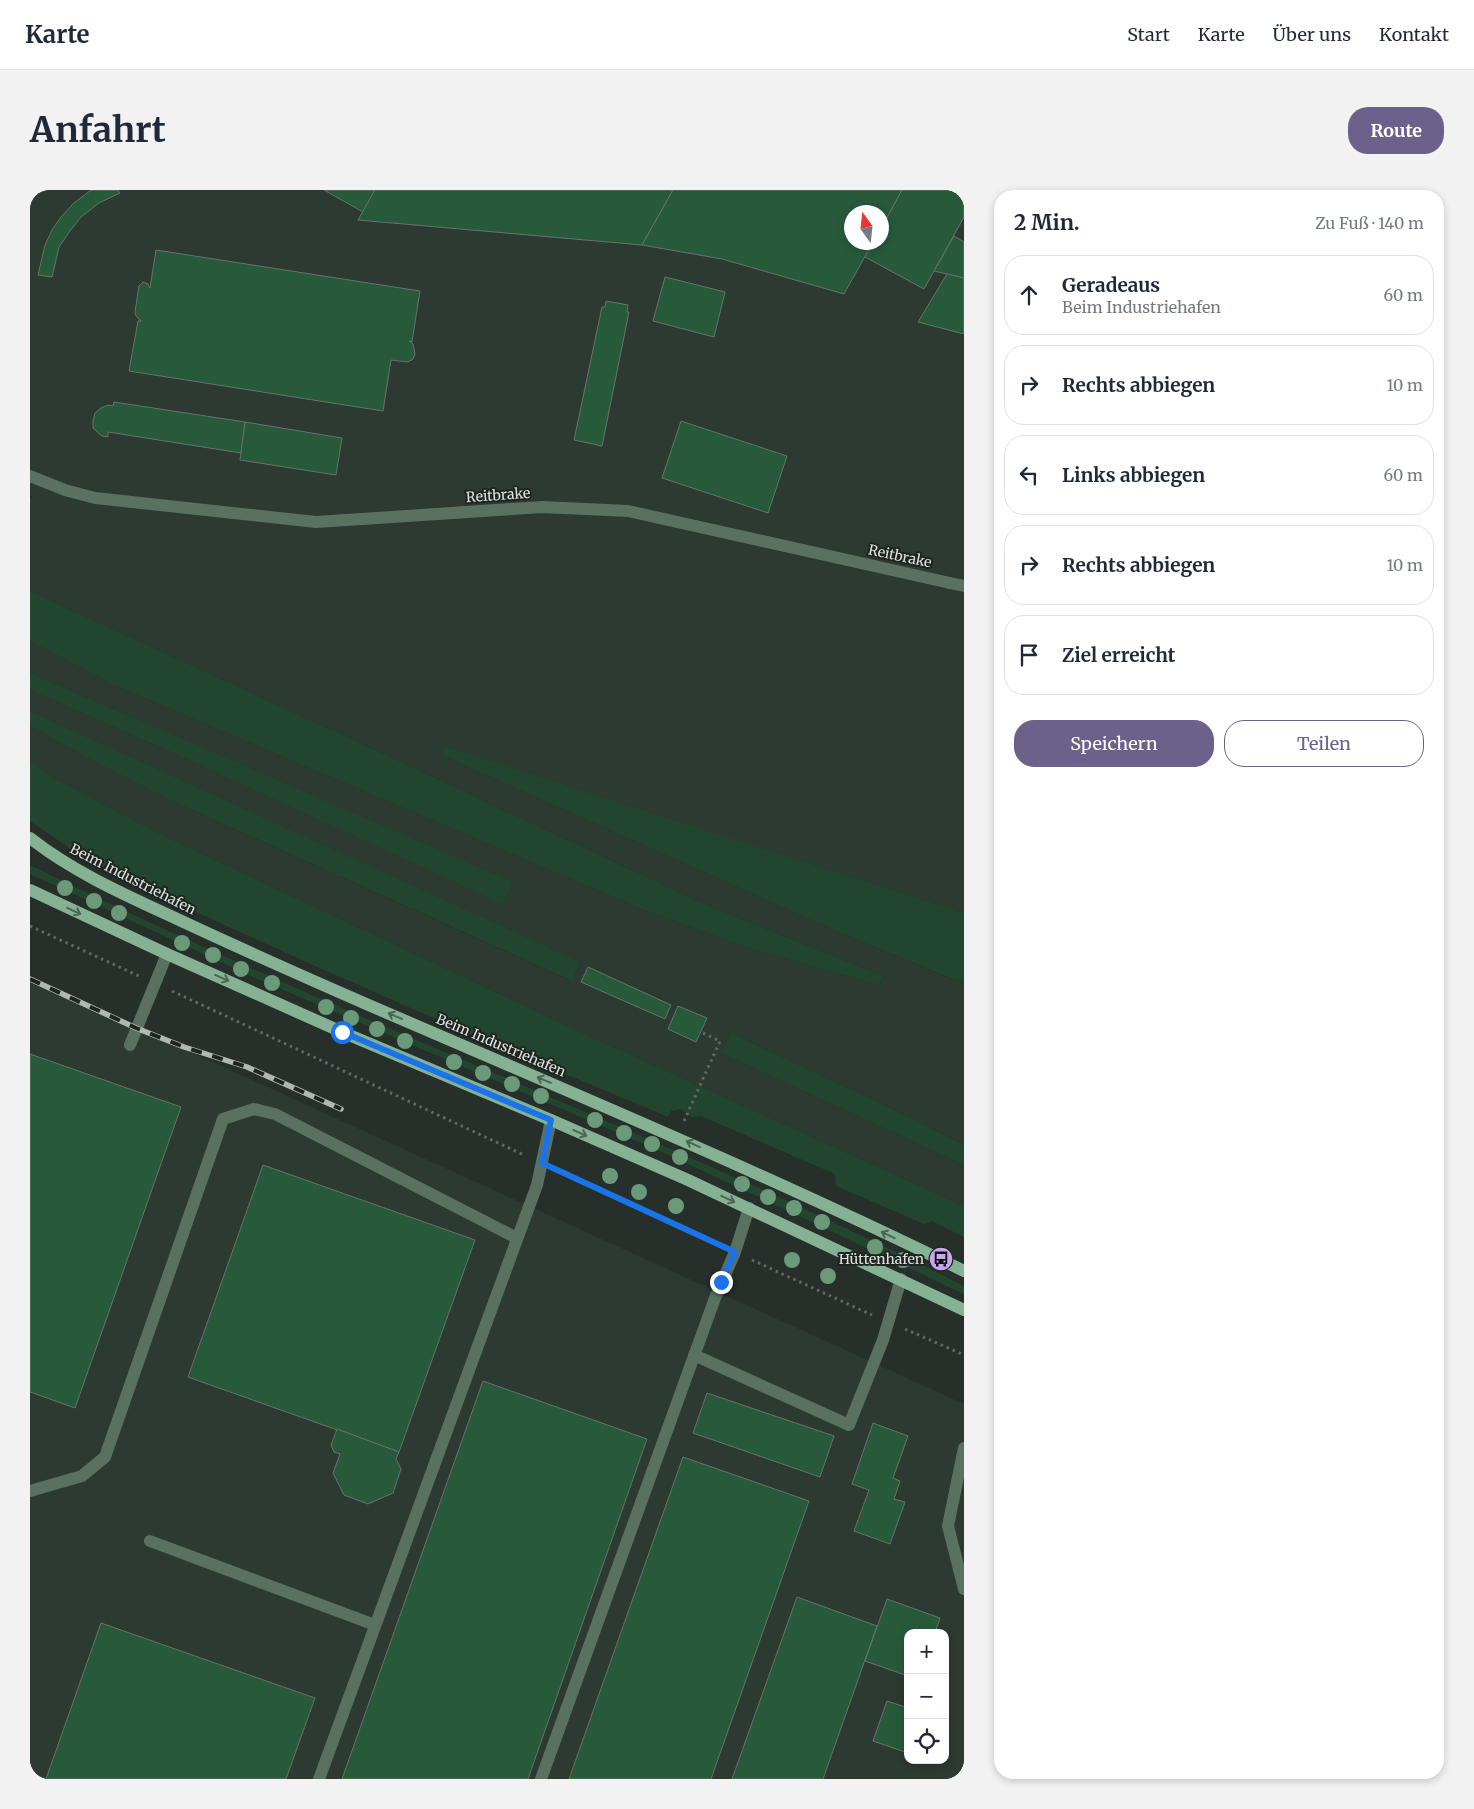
<!DOCTYPE html>
<html lang="de">
<head>
<meta charset="utf-8">
<style>
	body { margin:0; font-family:Merriweather,serif; background:#f2f2f3; color:#1f2937 }
	.controls { position:absolute; right:15px; bottom:15px; display:grid; overflow:hidden; border-radius:10px; box-shadow:0 2px 8px #0003 }
	.controls button { width:45px; height:45px; display:grid; place-items:center; padding:0; border:0; border-bottom:1px solid #e0e1e3; background:#fff; color:#1f2937; font:25px sans-serif }
	.compass { position:absolute; left:814px; top:15px; width:45px; height:45px; border-radius:50%; background:#fff; box-shadow:0 2px 8px #0003; rotate:345deg }
	.stop { position:absolute; width:15px; height:15px; margin:-11px; border:4px solid #1a73e8; border-radius:50%; background:#fff }
	.stop.end { background:#1a73e8; border-color:#fff; box-shadow:0 1px 5px #0008 }
	.list { margin:0; padding:0; list-style:none }
	h2 { display:flex; justify-content:space-between; align-items:center; height:65px; margin:0; padding:0 20px; font-size:21px }
	h2 small { font-size:16px; font-weight:400; color:#747a83 }
	.list li { display:grid; grid-template-columns:32px 1fr auto; gap:15px; align-items:center; box-sizing:border-box; height:80px; margin:0 10px 10px; padding:0 10px; border:1px solid #e0e1e3; border-radius:20px }
	.list b { display:block; font-size:19px; white-space:nowrap }
	.list p { margin:0; font-size:16px; white-space:nowrap; color:#747a83 }
	.list em { font-size:16px; font-style:normal; color:#747a83 }
	.actions { display:flex; gap:10px; padding:15px 20px }
	.actions a { flex:1; padding:11px 0; border:1px solid #6b618a; border-radius:20px; text-align:center; font-size:18px; color:#6b618a }
	.actions .main { background:#6b618a; color:#fff }
	.icon { flex:none; width:28px; height:28px; fill:none; stroke:currentColor; stroke-width:2; stroke-linecap:round; stroke-linejoin:round }
	.map { position:relative; flex:none; width:934px; height:1589px; overflow:hidden; border-radius:20px }
	header { display:flex; align-items:center; gap:30px; box-sizing:border-box; height:70px; padding:0 25px; background:#fff; border-bottom:1px solid #e0e1e3 }
	header strong { font-size:24px }
	nav { display:flex; gap:28px; margin-inline-start:auto; font-size:18px }
	.intro { display:flex; align-items:center; justify-content:space-between; box-sizing:border-box; height:120px; padding:0 30px }
	h1 { margin:0; font-size:35px }
	.button { padding:12px 22px; border-radius:20px; background:#6b618a; color:#fff; font-size:18px; font-weight:700 }
	main { display:flex; gap:30px; padding:0 30px }
	aside { flex:1; background:#fff; border-radius:20px; box-shadow:0 2px 8px #0003 }
	.map>svg:first-child { display:block }
	.built { fill:#2c3a31; fill-rule:evenodd }
	.green { fill:#22452f }
	.building { fill:#265a3b; stroke:#69726c }
	.lines { fill:none; stroke-linecap:round; stroke-linejoin:round }
	.path { stroke:#616864; stroke-width:3; stroke-dasharray:2.5 4; stroke-linecap:butt }
	.service { stroke:#5a7061; stroke-width:12 }
	.minor { stroke:#5a7061; stroke-width:12 }
	.primary { stroke:#85b294; stroke-width:12 }
	.rail-casing { stroke:#b2b7b3; stroke-width:5.5 }
	.rail { stroke:#1e2520; stroke-width:4; stroke-dasharray:11; stroke-linecap:butt }
	.tree { fill:#6b9a7b }
	.oneway { stroke:#4c6454 }
	.route { stroke:#1a73e8; stroke-width:6 }
	.labels { text-anchor:middle; dominant-baseline:central; stroke-width:4; stroke-linejoin:round; paint-order:stroke }
	.street-label { font-size:14px; fill:#dde2de; stroke:#1e2520 }
	.poi-label { font-size:14px; fill:#dde2de; stroke:#1e2520; text-anchor:end }
</style>
</head>
<body>
<header>
<strong>Karte</strong>
<nav><a>Start</a><a>Karte</a><a>Über uns</a><a>Kontakt</a></nav>
</header>
<div class="intro"><h1>Anfahrt</h1><a class="button">Route</a></div>
<main>
<div class="map">
<svg width="934" height="1589" viewBox="0 0 934 1589">
	<rect width="100%" height="100%" fill="#272f2a"/>
	<!-- built -->
	<g class="built">
		<path d="M0 0H934V723L413 557 414 566 806 741 919 788 934 792V955L888 931 701 843 691 863 934 975V1016L544 839 128 643 24 588 0 571V536L67 573 140 610 541 791 550 773 0 521V500L168 574 88 521 0 483V451L84 495 614 720 719 758 849 795 853 786 672 713 367 570 0 401V309L3 307 0 305ZM822 22H852V52H822Z"/>
		<path d="M0 789 934 1214V1589H0ZM878 1443H915V1570H878Z"/>
	</g>
	<!-- green -->
	<g class="green">
		<polygon points="0,401 367,570 672,713 853,786 849,795 719,758 614,720 84,495 0,451"/>
		<polygon points="0,483 483,692 473,714 168,574 0,500"/>
		<polygon points="0,521 550,772 542,791 140,610 67,573 0,536"/>
		<polygon points="413,556 934,723 934,792 920,788 806,741 414,566"/>
		<polygon points="0,571 24,588 128,643 544,839 934,1016 934,1047 902,1031 894,1034 806,996 805,984 671,926 662,927 651,919 641,921 638,927 442,845 276,772 133,707 48,664 0,631"/>
		<path d="M0 675C306 827 629 941 934 1096V1104L731 1008 621 957 230 790 0 684Z"/>
		<polygon points="701,843 888,931 934,955 934,975 691,863"/>
	</g>
	<!-- building -->
	<g class="building">
		<polygon points="61,0 88,0 90,3 69,13 51,27 40,41 29,57 22,87 8,85 15,55 22,40 31,27 44,13"/>
		<polygon points="294,0 345,0 333,22"/>
		<polygon points="345,0 643,0 612,55 328,30"/>
		<polygon points="643,0 872,0 852,37 852,22 822,22 822,52 843,52 814,104 692,69 612,55"/>
		<polygon points="872,0 934,0 934,27 894,99 835,67 843,52 852,52 852,37"/>
		<polygon points="924,46 934,52 934,88 904,81"/>
		<polygon points="126,60 390,101 382,152 379,151 383,154 385,164 383,169 378,172 361,170 353,221 99,181 108,131 111,131 106,126 105,122 109,96 113,92 118,94 120,98"/>
		<polygon points="917,84 934,88 934,144 888,132"/>
		<polygon points="635,87 695,102 684,147 623,131"/>
		<polygon points="576,111 598,115 597,122 599,122 572,256 544,250 572,117 575,117"/>
		<polygon points="84,212 215,232 211,263 78,242 78,247 72,246 63,238 63,231 65,223 71,218 78,215 83,216"/>
		<polygon points="651,231 757,266 738,323 632,288"/>
		<polygon points="215,232 312,248 306,285 210,270"/>
		<polygon points="558,777 641,815 635,829 551,792"/>
		<polygon points="648,816 677,828 666,852 638,839"/>
		<polygon points="0,864 151,917 45,1218 0,1202"/>
		<polygon points="233,975 445,1050 369,1262 158,1187"/>
		<polygon points="453,1191 617,1249 498,1589 312,1589"/>
		<polygon points="677,1203 804,1246 790,1287 663,1243"/>
		<polygon points="843,1233 878,1246 863,1288 870,1291 864,1309 875,1312 860,1354 824,1341 839,1300 822,1294"/>
		<polygon points="307,1239 369,1262 366,1269 371,1279 363,1303 338,1314 314,1305 303,1283 310,1264 304,1262 301,1255"/>
		<polygon points="653,1267 779,1311 681,1589 539,1589"/>
		<polygon points="767,1407 847,1436 793,1589 702,1589"/>
		<polygon points="857,1409 910,1428 905,1443 878,1443 878,1486 835,1471"/>
		<polygon points="71,1433 285,1508 256,1589 16,1589"/>
		<polygon points="857,1511 878,1518 878,1563 843,1551"/>
	</g>
	<g class="lines">
		<!-- path -->
		<g class="path">
			<polyline points="0,736 109,786"/>
			<polyline points="142,801 494,965"/>
			<polyline points="654,931 690,851 671,842"/>
			<polyline points="530,981 687,1054"/>
			<polyline points="722,1070 842,1125"/>
			<polyline points="875,1139 934,1165"/>
		</g>
		<!-- service -->
		<g class="service">
			<polyline points="920,393 934,396"/>
			<polyline points="100,855 137,764"/>
			<polyline points="664,1165 819,1235 853,1150 871,1089"/>
			<polyline points="934,1258 918,1336 934,1399"/>
			<polyline points="0,1301 52,1286 75,1267 193,929 224,919 245,924 487,1048"/>
			<polyline points="120,1351 345,1435"/>
			<polyline points="289,1589 507,995 521,930"/>
			<polyline points="511,1589 685,1108 705,1062 719,1018"/>
		</g>
		<!-- minor -->
		<polyline class="minor" points="0,286 35,300 65,308 286,332 512,317 598,321 920,393"/>
		<!-- primary -->
		<g class="primary">
			<path d="M0 648C43 682 95 705 145 728 207 757 270 785 334 813 535 900 737 984 934 1081"/>
			<polyline points="0,700 137,764 312,842 521,930 658,990 934,1120"/>
		</g>
		<!-- rail casing -->
		<g class="rail-casing">
			<polyline id="rail" points="0,789 106,838 154,857 217,877 311,919"/>
		</g>
		<!-- rail -->
		<use href="#rail" class="rail"/>
	</g>
	<!-- trees -->
	<g class="tree">
		<circle cx="35" cy="698" r="8"/>
		<circle cx="64" cy="711" r="8"/>
		<circle cx="89" cy="723" r="8"/>
		<circle cx="152" cy="753" r="8"/>
		<circle cx="183" cy="765" r="8"/>
		<circle cx="211" cy="779" r="8"/>
		<circle cx="242" cy="793" r="8"/>
		<circle cx="296" cy="817" r="8"/>
		<circle cx="321" cy="828" r="8"/>
		<circle cx="347" cy="839" r="8"/>
		<circle cx="375" cy="851" r="8"/>
		<circle cx="424" cy="872" r="8"/>
		<circle cx="453" cy="883" r="8"/>
		<circle cx="482" cy="894" r="8"/>
		<circle cx="511" cy="906" r="8"/>
		<circle cx="565" cy="930" r="8"/>
		<circle cx="594" cy="943" r="8"/>
		<circle cx="622" cy="954" r="8"/>
		<circle cx="650" cy="967" r="8"/>
		<circle cx="580" cy="986" r="8"/>
		<circle cx="712" cy="994" r="8"/>
		<circle cx="609" cy="1002" r="8"/>
		<circle cx="738" cy="1007" r="8"/>
		<circle cx="646" cy="1016" r="8"/>
		<circle cx="764" cy="1018" r="8"/>
		<circle cx="792" cy="1032" r="8"/>
		<circle cx="845" cy="1057" r="8"/>
		<circle cx="762" cy="1070" r="8"/>
		<circle cx="873" cy="1070" r="8"/>
		<circle cx="798" cy="1086" r="8"/>
	</g>
	<!-- one-way arrows -->
	<defs><path id="oneway-shaft" d="M-6 0H5M1.5-3L5.5 0L1.5 3" fill="none" stroke-width="1.6" stroke-linecap="round" stroke-linejoin="round" transform="scale(1.25)"/></defs>
	<g class="oneway">
		<use href="#oneway-shaft" transform="translate(44 721) rotate(25)"/>
		<use href="#oneway-shaft" transform="translate(192 788) rotate(24)"/>
		<use href="#oneway-shaft" transform="translate(365 826) rotate(-157)"/>
		<use href="#oneway-shaft" transform="translate(514 890) rotate(-157)"/>
		<use href="#oneway-shaft" transform="translate(550 943) rotate(24)"/>
		<use href="#oneway-shaft" transform="translate(663 954) rotate(-156)"/>
		<use href="#oneway-shaft" transform="translate(698 1009) rotate(25)"/>
		<use href="#oneway-shaft" transform="translate(858 1045) rotate(-155)"/>
	</g>
	<g class="lines">
		<!-- route -->
		<polyline class="route" points="312,842 521,930 512,973 705,1062 691,1092"/>
	</g>
	<!-- icons -->
	<defs>
		<g id="bus-disc" transform="scale(1.25)"><circle r="9.5" fill="#c8a6ef" stroke="#1e2520"/><path d="M-5-6H5V4H4V6H2V4H-2V6H-4V4H-5ZM-3.5-4V0h7V-4ZM-3.5 1.2v1.5H-2V1.2ZM2 1.2v1.5H3.5V1.2Z" fill="#111"/></g>
	</defs>
	<g fill-rule="evenodd">
		<use href="#bus-disc" x="911" y="1069"/>
	</g>
	<g class="labels">
		<!-- street labels -->
		<g class="street-label">
			<text transform="translate(468 305) rotate(-4)">Reitbrake</text>
			<text transform="translate(870 366) rotate(12)">Reitbrake</text>
			<text transform="translate(103 689) rotate(27)">Beim Industriehafen</text>
			<text transform="translate(471 855) rotate(23)">Beim Industriehafen</text>
		</g>
		<!-- poi labels -->
		<g class="poi-label">
			<text x="894" y="1069">Hüttenhafen</text>
		</g>
	</g>
</svg>
<div class="controls">
<button>+</button>
<button>−</button>
<button><svg class="icon" aria-label="locate" viewBox="0 0 24 24"><circle cx="12" cy="12" r="6"/><path d="M12 2v4M12 18v4M2 12h4M18 12h4"/></svg></button>
</div>
<svg class="compass" viewBox="-18 -18 36 36"><path d="M0-13l5 13h-10z" fill="#e53935"/><path d="M0 13l5-13h-10z" fill="#747a83"/></svg>
<div class="stop" style="left:312px;top:842px"></div>
<div class="stop end" style="left:691px;top:1092px"></div>
</div>
<aside>
<h2>2 Min.<small>Zu Fuß · 140 m</small></h2>
<ul class="list">
<li><svg class="icon" aria-label="ahead" viewBox="0 0 24 24"><path d="M12 20V5M6 11l6-6 6 6"/></svg><div><b>Geradeaus</b><p>Beim Industriehafen</p></div><em>60 m</em></li>
<li><svg class="icon" aria-label="right" viewBox="0 0 24 24"><path d="M7 20v-9h11M14 6l5 5-5 5"/></svg><div><b>Rechts abbiegen</b></div><em>10 m</em></li>
<li><svg class="icon" aria-label="left" viewBox="0 0 24 24"><path d="M17 20v-9H6M10 6l-5 5 5 5"/></svg><div><b>Links abbiegen</b></div><em>60 m</em></li>
<li><svg class="icon" aria-label="right" viewBox="0 0 24 24"><path d="M7 20v-9h11M14 6l5 5-5 5"/></svg><div><b>Rechts abbiegen</b></div><em>10 m</em></li>
<li><svg class="icon" aria-label="arrive" viewBox="0 0 24 24"><path d="M6 21V4h12l-3 4 3 4H6"/></svg><div><b>Ziel erreicht</b></div></li>
</ul>
<div class="actions"><a class="main">Speichern</a><a>Teilen</a></div>
</aside>
</main>
</body>
</html>
